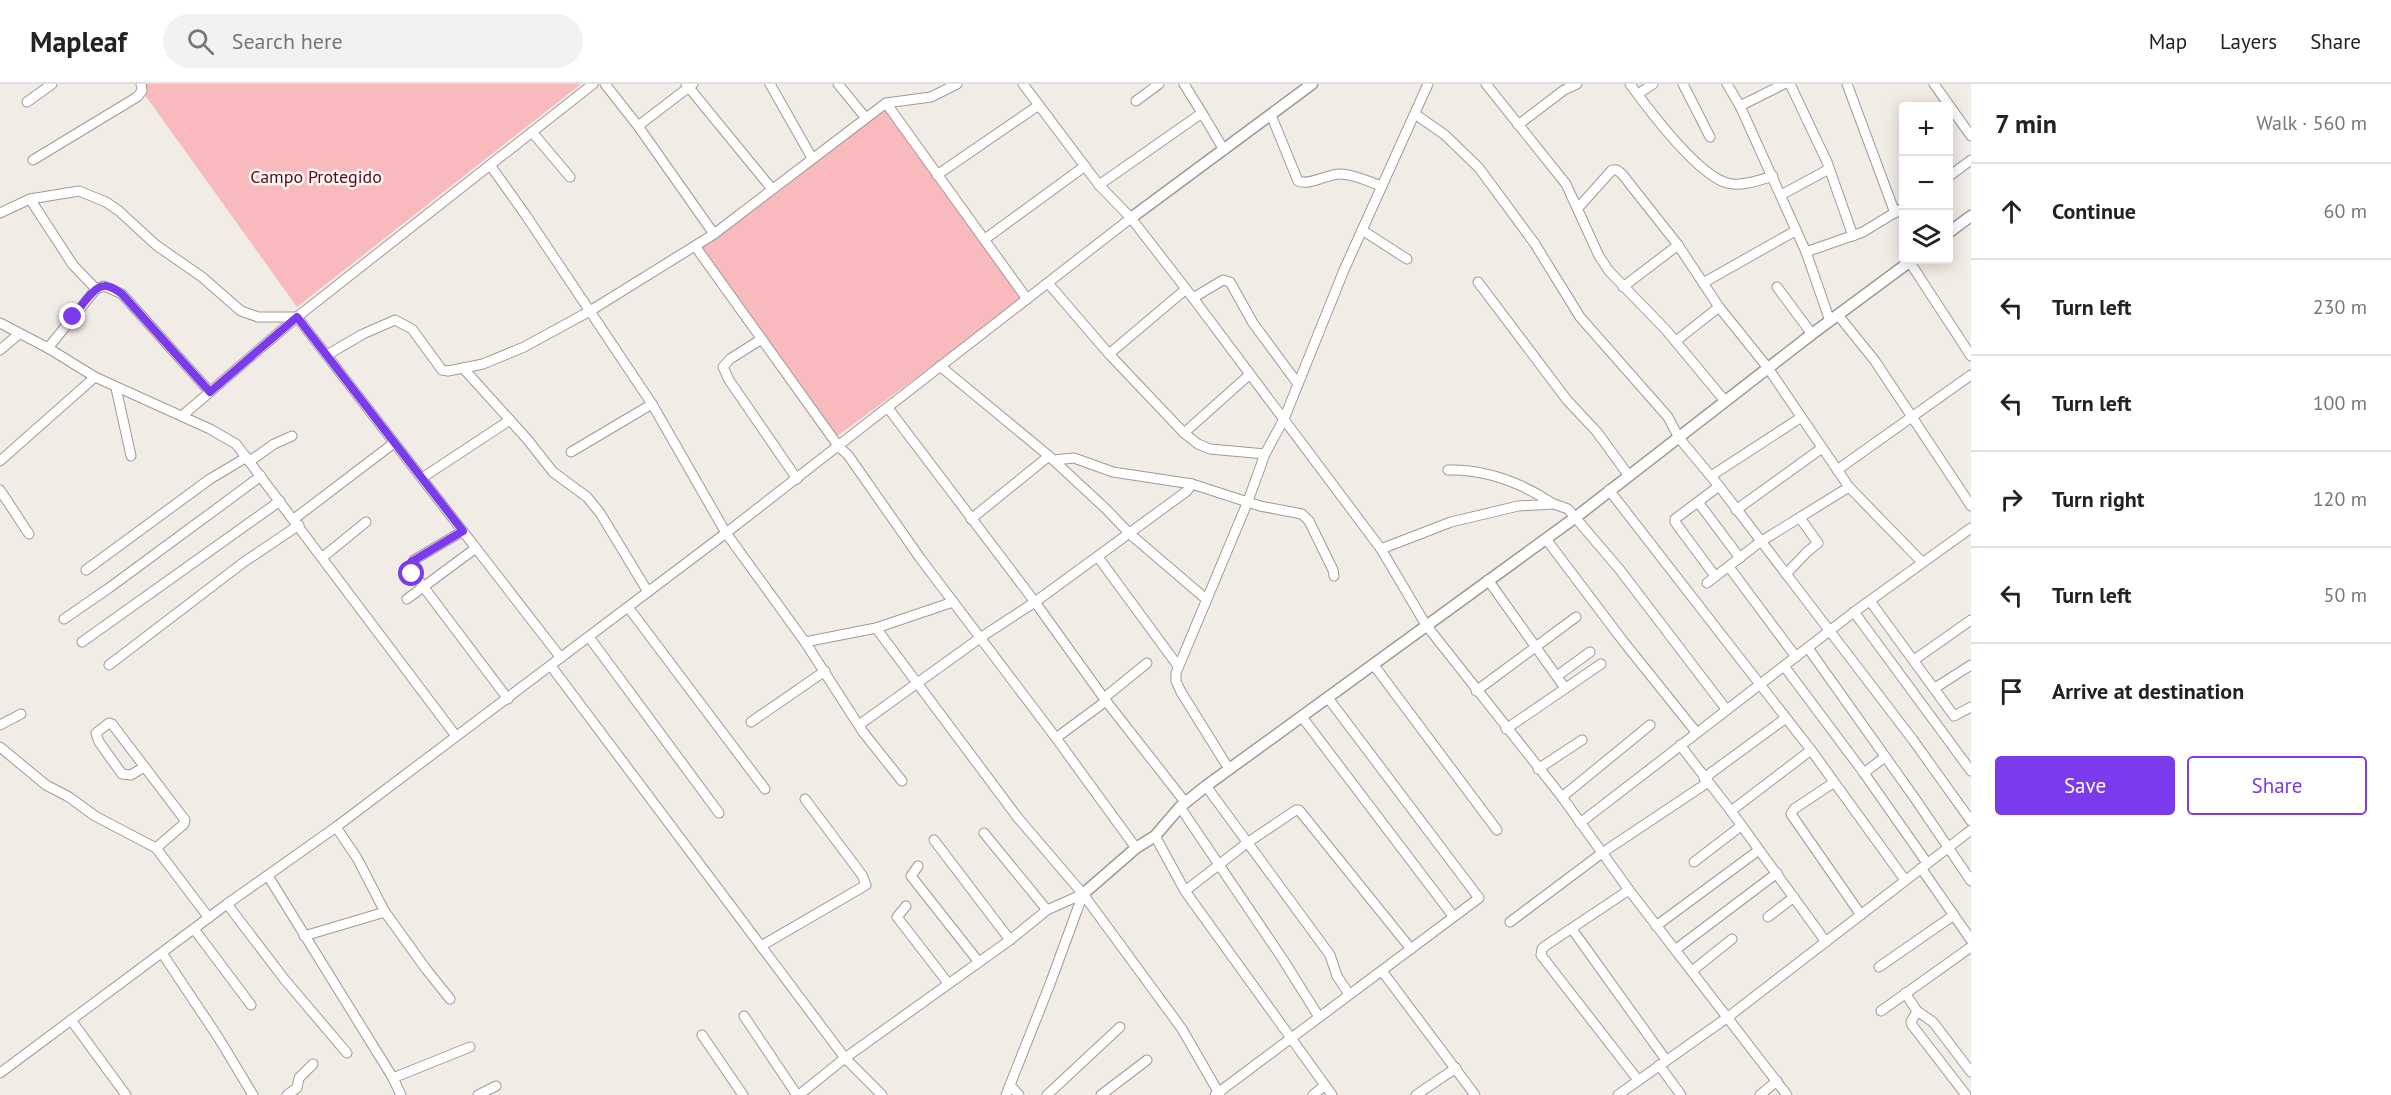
<!DOCTYPE html>
<html lang="en">
<head>
<meta charset="utf-8">
<style>
	body { margin:0; font-family:"PT Sans",sans-serif; background:#f2f2f2; color:#222 }
	.controls { position:absolute; right:18px; top:18px; display:grid; overflow:hidden; border-radius:6px; box-shadow:0 3px 15px #0003 }
	.controls button { width:54px; height:54px; display:grid; place-items:center; padding:0; border:0; border-bottom:2px solid #e0e0e0; background:#fff; color:#222; font:30px sans-serif }
	.stop { position:absolute; width:18px; height:18px; margin:-14px; border:4px solid #7c3aed; border-radius:50%; background:#fff }
	.stop.end { background:#7c3aed; border-color:#fff; box-shadow:0 2px 6px #0008 }
	.list { margin:0; padding:0; list-style:none }
	h2 { display:flex; justify-content:space-between; align-items:center; height:78px; margin:0; padding:0 24px; font-size:26px }
	h2 small { font-size:20px; font-weight:400; color:#767676 }
	.list li { display:grid; grid-template-columns:39px 1fr auto; gap:18px; align-items:center; box-sizing:border-box; height:96px; padding:0 24px; border-top:2px solid #e0e0e0 }
	.list b { display:block; font-size:22px; white-space:nowrap }
	.list em { font-size:20px; font-style:normal; color:#767676 }
	.actions { display:flex; gap:12px; padding:18px 24px }
	.actions a { flex:1; padding:14px 0; border:2px solid #7c3aed; border-radius:6px; text-align:center; font-size:21px; color:#7c3aed }
	.actions .main { background:#7c3aed; color:#fff }
	.icon { flex:none; width:33px; height:33px; fill:none; stroke:currentColor; stroke-width:2; stroke-linecap:round; stroke-linejoin:round }
	.map { position:relative; flex:none; width:1971px; height:1011px; overflow:hidden }
	header { display:flex; align-items:center; gap:36px; box-sizing:border-box; height:84px; padding:0 30px; background:#fff; border-bottom:2px solid #e0e0e0 }
	header strong { font-size:28px }
	nav { display:flex; gap:33px; margin-inline-start:auto; font-size:21px }
	.search { width:420px; height:54px; background:#f2f2f2; display:flex; align-items:center; gap:15px; box-sizing:border-box; padding:0 21px; border-radius:33px; color:#767676; font-size:22px }
	main { display:flex }
	aside { flex:1; background:#fff }
	.map>svg:first-child { display:block }
	.green { fill:#f9babd }
	.lines { fill:none; stroke-linecap:round; stroke-linejoin:round }
	.minor-casing { stroke:#a09a96; stroke-width:11 }
	.tertiary-casing { stroke:#a09a96; stroke-width:13 }
	.minor { stroke:#fff; stroke-width:9 }
	.tertiary { stroke:#fff; stroke-width:10 }
	.route { stroke:#7c3aed; stroke-width:8 }
	.labels { text-anchor:middle; dominant-baseline:central; stroke-width:5; stroke-linejoin:round; paint-order:stroke }
	.park-label { font-size:18px; fill:#5c061a; stroke:#fef9f5 }
</style>
</head>
<body>
<header>
<strong>Mapleaf</strong>
<div class="search"><svg class="icon" aria-label="search" viewBox="0 0 24 24"><circle cx="10" cy="10" r="6"/><path d="M15 15l6 6"/></svg>Search here</div>
<nav><a>Map</a><a>Layers</a><a>Share</a></nav>
</header>
<main>
<div class="map">
<svg width="1971" height="1011" viewBox="0 0 1971 1011">
	<rect width="100%" height="100%" fill="#f2ece7"/>
	<!-- green -->
	<g class="green">
		<polygon points="137,0 581,0 297,223"/>
		<polygon points="889,20 1028,211 836,353 699,159"/>
	</g>
	<g class="lines">
		<!-- minor casing -->
		<g class="minor-casing">
			<g id="minor">
				<polyline points="605,0 638,42 714,150"/>
				<polyline points="686,0 772,105"/>
				<polyline points="770,0 812,74"/>
				<polyline points="838,0 865,33"/>
				<polyline points="1023,0 1099,101 1131,134 1193,214 1381,465 1426,541 1562,713 1629,806 1787,1011"/>
				<polyline points="1184,0 1202,29"/>
				<polyline points="1486,0 1566,100 1599,172 1609,187 1666,246 1725,317"/>
				<path d="M1630 0C1649 26 1697 90 1727 99 1741 103 1760 96 1773 92"/>
				<polyline points="1683,0 1710,53"/>
				<polyline points="1727,0 1740,22 1806,168 1830,237"/>
				<polyline points="1790,0 1827,78 1853,152"/>
				<polyline points="1847,0 1895,129"/>
				<polyline points="1934,0 1971,52"/>
				<polyline points="1638,10 1653,0"/>
				<polyline points="1136,17 1159,0"/>
				<polyline points="27,18 52,0"/>
				<polyline points="886,19 1027,215"/>
				<polyline points="1740,22 1784,0"/>
				<polyline points="1415,30 1445,51 1479,84 1535,160 1580,233 1668,333 1679,354 1719,402 1913,656 1971,737"/>
				<path d="M1271 31 1298 97C1310 102 1327 90 1340 90 1354 90 1369 98 1382 102"/>
				<polyline points="1518,41 1564,6 1577,0"/>
				<polyline points="638,42 693,0"/>
				<polyline points="532,48 570,93"/>
				<polyline points="33,76 137,13 142,7 141,0"/>
				<polyline points="490,81 527,133 652,320 726,449 805,558 876,544 953,518"/>
				<polyline points="937,91 1039,21"/>
				<polyline points="1948,93 1971,76"/>
				<polyline points="1099,101 1202,29 1224,66"/>
				<polyline points="1781,111 1829,85"/>
				<polyline points="30,115 73,181 96,205 48,264"/>
				<polyline points="1578,124 1612,86 1617,86 1622,90 1678,161 1719,223 1768,284 1849,403 1922,478"/>
				<polyline points="0,129 30,115 79,107 106,118 119,127 156,161 202,193 241,227 258,233 297,233 561,574"/>
				<polyline points="1362,146 1407,175"/>
				<polyline points="985,155 1085,82"/>
				<polyline points="695,162 839,363 848,371 920,474 1056,654 1136,764"/>
				<polyline points="1806,168 1863,148 1904,123"/>
				<polyline points="1909,177 1971,272"/>
				<polyline points="1478,198 1567,316 1597,348 1629,392"/>
				<polyline points="1048,199 1109,270 1184,349 1198,360 1210,365 1265,370"/>
				<polyline points="1703,199 1795,147"/>
				<polyline points="1623,203 1678,161"/>
				<polyline points="1777,203 1812,250"/>
				<polyline points="96,205 104,202 122,210 210,308"/>
				<polyline points="1193,214 1223,196 1230,198 1253,239 1298,300"/>
				<polyline points="1838,231 1875,277 1971,422"/>
				<polyline points="0,239 48,264 95,293 210,345 236,360 456,652"/>
				<polyline points="760,256 730,275 723,283 729,296 797,395"/>
				<polyline points="1676,257 1719,223"/>
				<polyline points="0,266 19,250"/>
				<polyline points="1109,270 1186,205"/>
				<polyline points="327,271 363,250 395,236 412,245 442,286 448,287 483,280 524,263 590,227 714,150 886,19 931,13 957,0"/>
				<polyline points="940,282 1049,372 1105,424 1130,450 1206,515"/>
				<polyline points="463,284 527,355 553,388 587,413 600,429 648,508"/>
				<polyline points="116,304 131,372"/>
				<polyline points="888,324 1035,518 1106,617 1185,718"/>
				<polyline points="182,332 297,233 593,0"/>
				<polyline points="1184,349 1249,291"/>
				<polyline points="571,368 652,320"/>
				<polyline points="1054,376 1074,374 1113,388 1192,400 1260,422 1302,430 1309,437 1333,486 1334,492"/>
				<polyline points="0,377 95,293"/>
				<polyline points="250,377 274,360 292,352"/>
				<path d="M1448 386C1486 385 1520 398 1552 419"/>
				<polyline points="1837,386 1971,291"/>
				<polyline points="1711,392 1800,334"/>
				<polyline points="422,394 510,336"/>
				<polyline points="0,406 29,450"/>
				<polyline points="1609,406 1811,666 1905,796"/>
				<polyline points="1698,418 1740,474"/>
				<polyline points="1736,426 1822,364"/>
				<polyline points="294,435 394,359"/>
				<polyline points="971,435 1049,372"/>
				<polyline points="463,447 414,476 410,485 508,615"/>
				<polyline points="1546,455 1623,557 1696,648"/>
				<polyline points="1381,465 1451,438 1518,422 1554,420 1568,425 1620,486 1726,625"/>
				<polyline points="323,473 366,438"/>
				<polyline points="1098,473 1178,582"/>
				<polyline points="1729,483 1796,573"/>
				<polyline points="86,486 210,395 247,373"/>
				<polyline points="1786,490 1807,468 1818,459 1800,434"/>
				<polyline points="1715,492 1675,438 1675,435 1719,402"/>
				<polyline points="1488,496 1565,604"/>
				<polyline points="1707,499 1760,458 1849,403"/>
				<polyline points="407,515 476,464"/>
				<polyline points="1870,517 1954,632 1971,623"/>
				<polyline points="628,523 765,705"/>
				<polyline points="1854,528 1971,687"/>
				<polyline points="64,535 109,504 261,392"/>
				<polyline points="876,544 1018,734 1083,810 1182,945 1220,1011"/>
				<polyline points="589,553 719,729"/>
				<polyline points="82,558 280,417"/>
				<polyline points="805,558 863,648 902,697"/>
				<polyline points="1808,564 1916,716 1971,797"/>
				<polyline points="1914,576 1971,536"/>
				<polyline points="1373,580 1497,746"/>
				<polyline points="109,581 244,478 299,441"/>
				<polyline points="551,582 845,974 882,1011"/>
				<polyline points="1784,582 1864,689 1927,779"/>
				<polyline points="1557,592 1590,568"/>
				<polyline points="1935,604 1971,581"/>
				<polyline points="1476,607 1576,533"/>
				<polyline points="1104,614 1147,579"/>
				<polyline points="1302,633 1450,828"/>
				<polyline points="751,638 825,587"/>
				<polyline points="0,641 21,630"/>
				<polyline points="859,641 980,554 1035,518 1187,407 1192,400"/>
				<polyline points="1506,645 1601,580"/>
				<polyline points="1056,654 1106,617"/>
				<polyline points="1680,661 1731,727 1826,858"/>
				<polyline points="0,663 46,701 69,713 95,732 156,764 209,834"/>
				<polyline points="144,683 131,691 122,690 99,658 96,649 109,639 112,640 185,736 184,740 156,764"/>
				<polyline points="1229,685 1181,608 1176,597 1176,589 1248,417 1265,370 1284,335 1344,186 1428,0"/>
				<polyline points="1538,685 1582,656"/>
				<polyline points="1864,689 1885,673"/>
				<polyline points="1704,694 1786,634"/>
				<polyline points="1833,699 1794,725 1791,730 1861,831"/>
				<polyline points="1206,702 1330,871 1337,892 1349,910"/>
				<polyline points="1562,713 1650,641"/>
				<polyline points="1180,723 1282,874 1319,933"/>
				<polyline points="1731,727 1811,666"/>
				<polyline points="1580,739 1854,528 1971,444"/>
				<polyline points="336,743 357,774 385,828 426,885 450,915"/>
				<polyline points="984,749 1047,826"/>
				<polyline points="1155,752 1185,807 1332,1011"/>
				<polyline points="934,756 1010,856"/>
				<polyline points="1694,778 1741,742"/>
				<polyline points="918,782 911,792 978,877"/>
				<polyline points="1921,784 1971,856"/>
				<polyline points="268,792 393,994 401,1011"/>
				<polyline points="1629,806 1545,862 1542,865 1541,871 1638,996"/>
				<polyline points="1185,807 1247,759 1296,726 1299,726 1411,865"/>
				<polyline points="227,820 285,896 347,969"/>
				<polyline points="906,822 897,833 948,899"/>
				<polyline points="1768,833 1794,813"/>
				<polyline points="1510,838 1602,769 1707,699"/>
				<polyline points="1656,842 1759,766"/>
				<polyline points="194,845 251,921"/>
				<polyline points="1572,845 1666,976"/>
				<polyline points="304,852 385,828"/>
				<polyline points="761,862 866,801 862,791 805,715"/>
				<polyline points="1675,866 1777,789"/>
				<polyline points="162,869 218,953 253,1011"/>
				<polyline points="1879,883 1954,831"/>
				<polyline points="1382,887 1475,1011"/>
				<polyline points="1692,887 1732,855"/>
				<polyline points="1905,909 1917,927 1933,938 1971,988"/>
				<polyline points="1881,927 1971,863"/>
				<polyline points="1917,927 1911,938 1912,941 1966,1011"/>
				<polyline points="744,932 797,1011"/>
				<polyline points="71,936 126,1011"/>
				<polyline points="702,951 743,1011"/>
				<polyline points="1659,981 1681,1011"/>
				<polyline points="0,989 227,820 336,743 726,449 1131,134"/>
				<polyline points="393,994 470,963"/>
				<polyline points="1010,1001 1019,1011"/>
				<polyline points="287,1011 297,1004 299,994 313,980"/>
				<polyline points="478,1011 496,1002"/>
				<polyline points="799,1011 845,974 1010,856 1047,826 1083,810"/>
				<polyline points="1006,1011 1050,900 1083,810"/>
				<polyline points="1047,1011 1120,943"/>
				<polyline points="1101,1011 1147,976"/>
				<polyline points="1215,1011 1479,814 1328,614"/>
				<polyline points="1313,1011 1324,1002"/>
				<polyline points="1416,1011 1456,984"/>
				<polyline points="1618,1011 1728,933 1971,746"/>
				<polyline points="1760,1011 1777,997"/>
			</g>
		</g>
		<!-- tertiary casing -->
		<g class="tertiary-casing">
			<g id="tertiary">
				<polyline points="1131,134 1312,0"/>
				<polyline points="1948,149 1971,132"/>
				<polyline points="1083,810 1136,764 1155,752 1180,723 1206,702 1576,433 1812,250 1912,176"/>
			</g>
		</g>
		<!-- minor -->
		<use href="#minor" class="minor"/>
		<!-- tertiary -->
		<use href="#tertiary" class="tertiary"/>
	</g>
	<g class="lines">
		<!-- route -->
		<path class="route" d="M73 233C79 225 94 202 104 202 111 201 117 207 122 210L210 308 297 233 463 447 411 478 410 485 412 490"/>
	</g>
	<g class="labels">
		<!-- park labels -->
		<g class="park-label">
			<text x="316" y="92">Campo Protegido</text>
		</g>
	</g>
</svg>
<div class="controls">
<button>+</button>
<button>−</button>
<button><svg class="icon" aria-label="layers" viewBox="0 0 24 24"><path d="M12 4l9 5-9 5-9-5zM3 14l9 5 9-5"/></svg></button>
</div>
<div class="stop" style="left:412px;top:490px"></div>
<div class="stop end" style="left:73px;top:233px"></div>
</div>
<aside>
<h2>7 min<small>Walk · 560 m</small></h2>
<ul class="list">
<li><svg class="icon" aria-label="ahead" viewBox="0 0 24 24"><path d="M12 20V5M6 11l6-6 6 6"/></svg><div><b>Continue</b></div><em>60 m</em></li>
<li><svg class="icon" aria-label="left" viewBox="0 0 24 24"><path d="M17 20v-9H6M10 6l-5 5 5 5"/></svg><div><b>Turn left</b></div><em>230 m</em></li>
<li><svg class="icon" aria-label="left" viewBox="0 0 24 24"><path d="M17 20v-9H6M10 6l-5 5 5 5"/></svg><div><b>Turn left</b></div><em>100 m</em></li>
<li><svg class="icon" aria-label="right" viewBox="0 0 24 24"><path d="M7 20v-9h11M14 6l5 5-5 5"/></svg><div><b>Turn right</b></div><em>120 m</em></li>
<li><svg class="icon" aria-label="left" viewBox="0 0 24 24"><path d="M17 20v-9H6M10 6l-5 5 5 5"/></svg><div><b>Turn left</b></div><em>50 m</em></li>
<li><svg class="icon" aria-label="arrive" viewBox="0 0 24 24"><path d="M6 21V4h12l-3 4 3 4H6"/></svg><div><b>Arrive at destination</b></div></li>
</ul>
<div class="actions"><a class="main">Save</a><a>Share</a></div>
</aside>
</main>
</body>
</html>
